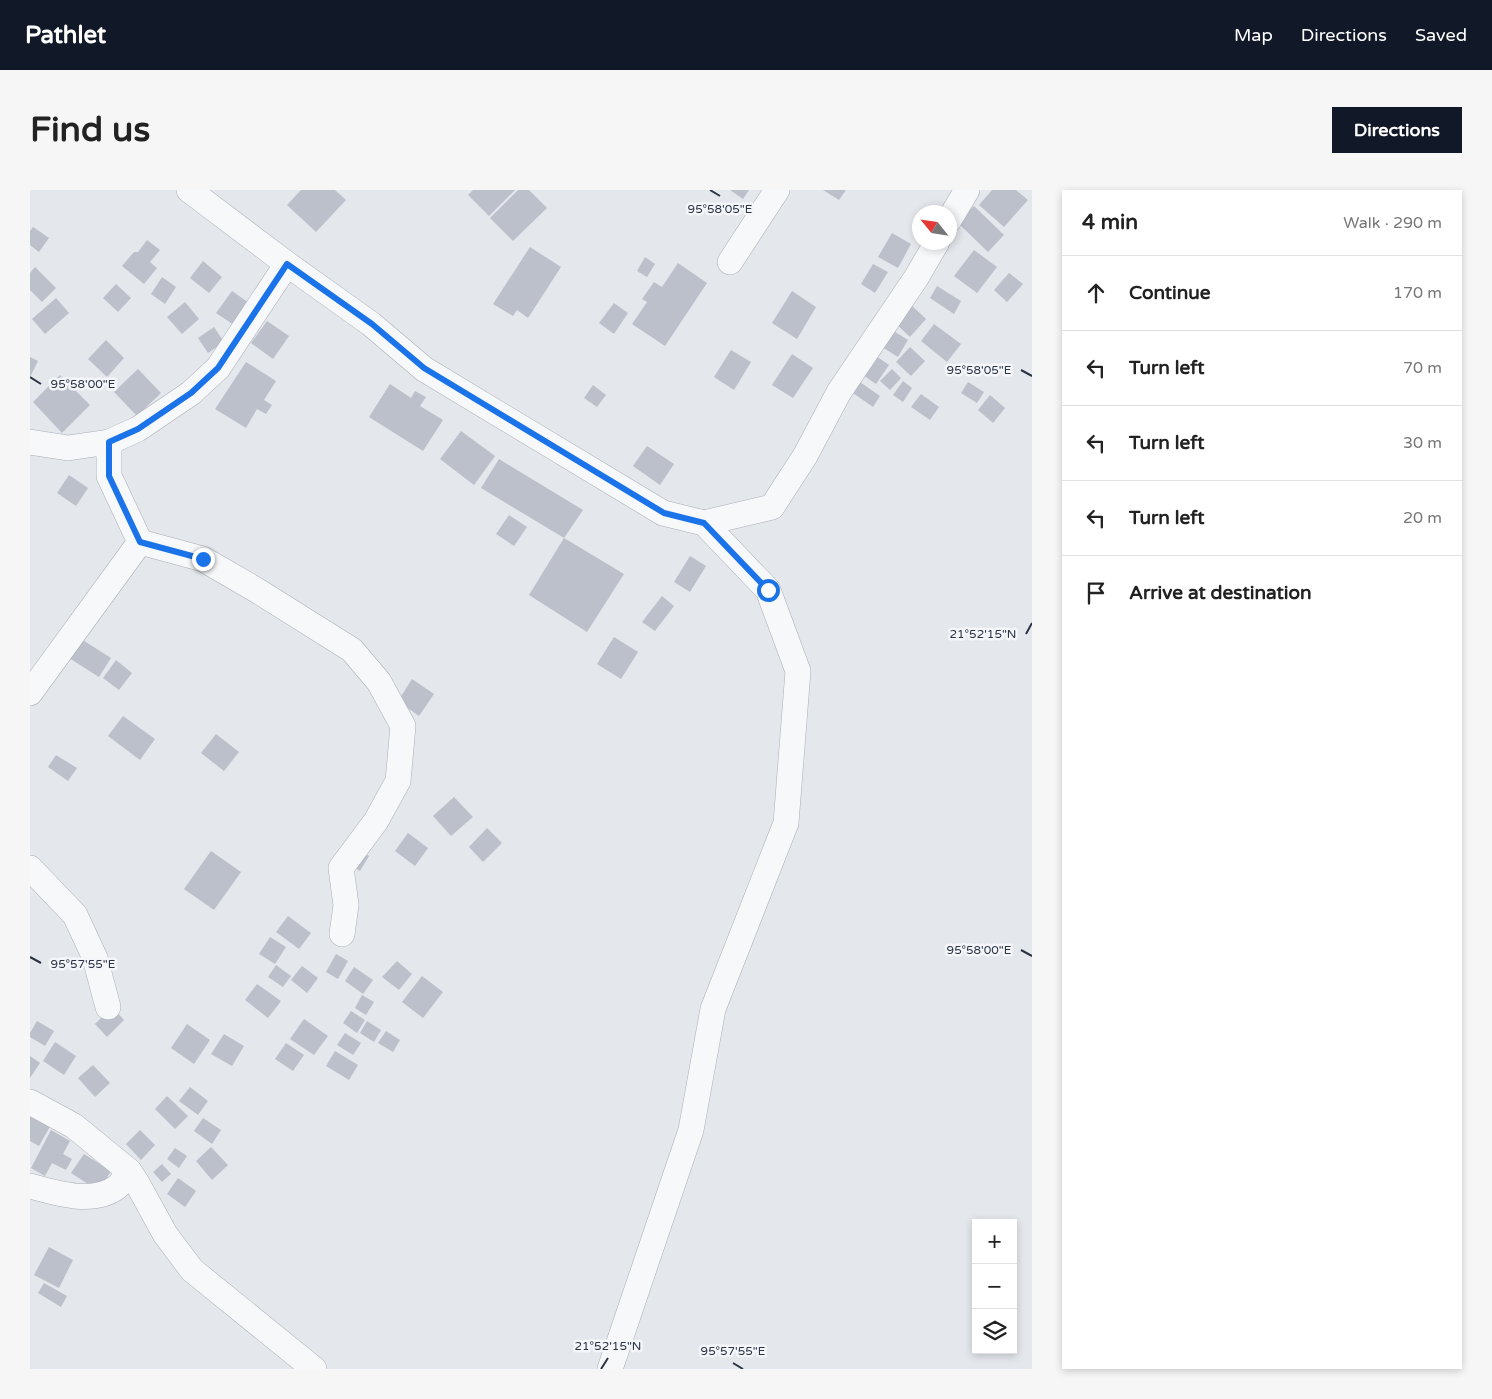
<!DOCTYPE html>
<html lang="en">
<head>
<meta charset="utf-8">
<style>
	body { margin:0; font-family:"Varela Round",sans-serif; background:#f6f6f6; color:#222 }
	.controls { position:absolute; right:15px; bottom:15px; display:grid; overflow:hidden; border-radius:0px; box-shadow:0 2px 8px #0003 }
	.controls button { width:45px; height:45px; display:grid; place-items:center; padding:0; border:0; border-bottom:1px solid #e0e0e0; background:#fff; color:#222; font:25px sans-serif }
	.compass { position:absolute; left:882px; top:15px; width:45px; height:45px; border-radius:50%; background:#fff; box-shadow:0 2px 8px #0003; rotate:300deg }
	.stop { position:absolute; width:15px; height:15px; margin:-11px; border:4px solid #1a73e8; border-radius:50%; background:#fff }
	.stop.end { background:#1a73e8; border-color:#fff; box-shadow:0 1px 5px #0008 }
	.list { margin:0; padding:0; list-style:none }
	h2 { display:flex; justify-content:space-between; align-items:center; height:65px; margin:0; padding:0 20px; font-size:21px }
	h2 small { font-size:16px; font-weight:400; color:#767676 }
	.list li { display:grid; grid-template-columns:32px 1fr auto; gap:15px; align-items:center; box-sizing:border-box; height:75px; padding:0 20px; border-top:1px solid #e0e0e0 }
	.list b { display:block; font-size:19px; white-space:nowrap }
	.list em { font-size:16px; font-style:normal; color:#767676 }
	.icon { flex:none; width:28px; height:28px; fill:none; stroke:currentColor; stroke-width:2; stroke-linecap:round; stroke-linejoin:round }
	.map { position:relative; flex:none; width:1002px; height:1179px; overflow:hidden; border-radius:0px }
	header { display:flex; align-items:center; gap:30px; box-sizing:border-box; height:70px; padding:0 25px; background:#111827; color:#fff }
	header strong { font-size:24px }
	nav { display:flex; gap:28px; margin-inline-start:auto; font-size:18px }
	.intro { display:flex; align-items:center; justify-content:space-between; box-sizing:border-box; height:120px; padding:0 30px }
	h1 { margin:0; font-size:35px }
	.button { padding:12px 22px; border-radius:0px; background:#111827; color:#fff; font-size:18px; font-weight:700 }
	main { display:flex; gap:30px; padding:0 30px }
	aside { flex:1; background:#fff; border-radius:0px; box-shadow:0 2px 8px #0003 }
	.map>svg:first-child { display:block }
	.building { fill:#bbc0ca }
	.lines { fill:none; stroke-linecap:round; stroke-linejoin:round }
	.street-casing { stroke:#a9aeb7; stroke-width:26 }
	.street { stroke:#f7f8fa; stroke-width:25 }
	.route { stroke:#1a73e8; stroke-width:6 }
	.ticks { fill:none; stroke:#2b3445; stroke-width:2 }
	.ticks-label { font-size:12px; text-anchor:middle; fill:#2b3445; stroke:#f4f6f9; stroke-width:5; stroke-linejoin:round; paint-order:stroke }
</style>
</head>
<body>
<header>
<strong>Pathlet</strong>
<nav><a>Map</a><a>Directions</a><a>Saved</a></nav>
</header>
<div class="intro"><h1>Find us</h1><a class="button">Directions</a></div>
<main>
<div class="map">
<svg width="1002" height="1179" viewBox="0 0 1002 1179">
	<rect width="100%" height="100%" fill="#e4e7ec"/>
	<!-- building -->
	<g class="building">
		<polygon points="271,0 305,0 316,10 286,42 257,15"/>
		<polygon points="443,0 485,0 459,26 438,5"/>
		<polygon points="488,0 499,0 517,18 483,51 460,28"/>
		<polygon points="700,0 719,0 713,9"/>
		<polygon points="793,0 816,0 809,10"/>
		<polygon points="962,0 986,0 998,10 974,37 949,15"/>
		<polygon points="944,16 974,45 958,62 927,32"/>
		<polygon points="3,37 19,48 9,62 0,55 0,41"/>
		<polygon points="862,43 881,54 868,78 848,67"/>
		<polygon points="117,50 130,60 120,72 127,78 114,94 92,76 104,62 108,62"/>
		<polygon points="500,57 531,77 498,128 487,120 483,126 463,114"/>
		<polygon points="944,60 967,77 947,103 924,86"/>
		<polygon points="615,67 625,74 617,87 607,81"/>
		<polygon points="173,71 192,87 179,103 160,88"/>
		<polygon points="648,73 677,93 635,156 602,134 617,112 612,109 624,92 632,97"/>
		<polygon points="843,74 858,82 845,103 831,94"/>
		<polygon points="5,77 26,98 12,112 0,100 0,83"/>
		<polygon points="979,83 993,94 977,112 964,100"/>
		<polygon points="132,87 146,97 135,114 121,104"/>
		<polygon points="86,94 101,108 88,122 73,108"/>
		<polygon points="907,96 931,111 924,124 900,108"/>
		<polygon points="202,101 222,115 207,137 186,123"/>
		<polygon points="762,101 786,117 767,149 742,133"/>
		<polygon points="26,108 39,123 15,144 2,129"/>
		<polygon points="155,112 169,129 152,144 137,127"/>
		<polygon points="584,113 598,123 584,144 569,133"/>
		<polygon points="879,113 896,129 880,147 863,131"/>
		<polygon points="237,131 259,146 243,169 221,153"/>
		<polygon points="904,134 931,154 917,172 891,151"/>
		<polygon points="184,137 194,152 178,163 168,148"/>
		<polygon points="859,138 878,150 868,167 849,155"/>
		<polygon points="76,150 94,168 77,187 58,169"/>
		<polygon points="880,157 895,171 881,186 866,172"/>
		<polygon points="701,160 721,172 704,200 684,187"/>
		<polygon points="762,164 783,178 763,208 742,195"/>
		<polygon points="843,164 859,175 846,194 830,183"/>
		<polygon points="0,167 8,171 0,187"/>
		<polygon points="216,172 246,191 234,210 242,215 236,224 227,219 216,238 185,219"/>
		<polygon points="108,179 131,203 107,226 84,202"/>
		<polygon points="862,179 871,188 860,200 850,191"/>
		<polygon points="30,185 60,215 32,243 3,212"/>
		<polygon points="827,190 850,206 843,217 820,201"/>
		<polygon points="873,191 882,198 873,212 863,205"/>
		<polygon points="938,192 954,202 947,213 931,203"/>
		<polygon points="360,194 381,208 385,201 396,207 390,216 413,230 393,261 339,227"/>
		<polygon points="563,195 576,205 567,217 554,208"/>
		<polygon points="891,204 909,217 900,230 881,217"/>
		<polygon points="960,205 975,218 963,233 948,220"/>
		<polygon points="431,241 465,266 444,295 410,269"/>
		<polygon points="617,256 644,274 630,295 603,276"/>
		<polygon points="469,269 553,320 534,348 594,384 557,442 499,405 534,348 451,298"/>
		<polygon points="39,285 58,298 46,316 27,303"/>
		<polygon points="479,325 497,337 484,356 466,344"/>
		<polygon points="660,366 676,376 660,402 644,392"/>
		<polygon points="632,406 644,416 625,441 612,432"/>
		<polygon points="584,447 608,462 591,489 567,474"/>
		<polygon points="51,449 81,468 69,487 39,468"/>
		<polygon points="86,470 102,483 89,500 73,488"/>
		<polygon points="382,489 404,504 389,526 368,511"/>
		<polygon points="93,526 125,549 110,570 78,546"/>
		<polygon points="186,544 209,562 194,581 171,563"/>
		<polygon points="26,565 47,578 38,591 18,577"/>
		<polygon points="424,607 443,627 421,646 403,626"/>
		<polygon points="457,638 472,653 453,672 439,657"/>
		<polygon points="378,643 398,658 385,676 365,661"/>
		<polygon points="329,660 339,666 330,681 320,675"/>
		<polygon points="181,661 211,682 184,720 154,699"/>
		<polygon points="258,726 281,743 269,759 246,742"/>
		<polygon points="240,747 256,757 245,774 229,764"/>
		<polygon points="306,764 318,771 308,789 296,782"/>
		<polygon points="367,771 382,784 369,800 352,787"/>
		<polygon points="246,775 261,786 253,797 238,787"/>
		<polygon points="272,776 288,788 277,803 261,790"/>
		<polygon points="324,777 343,790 333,804 315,791"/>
		<polygon points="392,786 413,802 393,828 372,812"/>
		<polygon points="227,794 251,811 238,828 215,810"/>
		<polygon points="332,805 344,812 336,825 325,818"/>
		<polygon points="82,817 94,830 77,847 65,834"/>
		<polygon points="321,821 335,830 327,843 313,833"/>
		<polygon points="274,829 298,846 284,865 260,849"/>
		<polygon points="7,831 24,841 15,856 0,847 0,843"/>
		<polygon points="337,831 351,840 344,852 330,843"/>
		<polygon points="157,834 180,850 164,874 141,858"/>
		<polygon points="356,841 370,850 363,862 348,853"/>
		<polygon points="315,843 331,853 323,865 307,855"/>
		<polygon points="194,844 214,856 202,876 181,864"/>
		<polygon points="25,852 46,866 34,885 13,871"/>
		<polygon points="256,853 274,865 263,881 245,869"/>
		<polygon points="305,861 328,875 319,890 296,876"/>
		<polygon points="0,866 10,873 0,888"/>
		<polygon points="63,875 80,893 65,907 48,888"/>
		<polygon points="160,897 178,911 168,925 149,911"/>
		<polygon points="137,906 158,926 145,939 125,919"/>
		<polygon points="0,920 22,933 9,956 0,951"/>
		<polygon points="173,928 191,940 182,954 164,941"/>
		<polygon points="21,940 40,951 33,964 42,969 36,980 22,973 15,986 1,978"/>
		<polygon points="110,940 125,955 111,970 96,954"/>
		<polygon points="181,957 198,975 182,990 166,971"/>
		<polygon points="145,958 157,966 149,978 137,969"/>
		<polygon points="54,964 81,981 69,1001 41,983"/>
		<polygon points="132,974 141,984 132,992 123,982"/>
		<polygon points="148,988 166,1001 155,1017 137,1004"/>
		<polygon points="19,1057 43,1070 29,1098 4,1085"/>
		<polygon points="14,1093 37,1106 31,1117 8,1103"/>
	</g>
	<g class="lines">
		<!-- street casing -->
		<g class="street-casing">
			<g id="street">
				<polyline points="159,0 257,74 341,134 394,179 633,323 674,333 742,317 775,266 809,202 886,88 907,52"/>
				<polyline points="919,30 937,0"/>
				<polyline points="700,72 747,0"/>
				<polyline points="0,252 38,258 79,252 108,239 161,203 188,178 257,74"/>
				<polyline points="110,352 173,369 228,401 322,460 349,492 373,536 368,591 346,631 311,678 316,715 312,744"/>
				<polyline points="0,503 110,352 79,286 79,252"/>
				<polyline points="0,678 45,725 65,768 78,817"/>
				<polyline points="0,912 44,936 99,981 107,993 135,1044 162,1080 284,1179"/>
				<path d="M0 996C26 1003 63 1015 87 997 92 993 95 987 99 981"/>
				<polyline points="580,1179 661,940 683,819 756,633 768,481 738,400 674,333"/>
			</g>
		</g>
		<!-- street -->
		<use href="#street" class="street"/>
	</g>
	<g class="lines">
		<!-- route -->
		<polyline class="route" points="173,369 110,352 79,286 79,252 108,239 161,203 188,178 257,74 342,134 394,178 634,323 674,333 738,400"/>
	</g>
	<!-- ticks -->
	<path class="ticks" d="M680 0 690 6M991 180 1002 186M0 187 11 194M996 444 1002 433M991 760 1002 766M0 767 11 773M703 1173 713 1179M571 1179 578 1168"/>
	<g class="ticks-label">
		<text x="690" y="23">95°58'05"E</text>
		<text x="949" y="184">95°58'05"E</text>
		<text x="53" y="198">95°58'00"E</text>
		<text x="953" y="448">21°52'15"N</text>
		<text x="949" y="764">95°58'00"E</text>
		<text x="53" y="778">95°57'55"E</text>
		<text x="578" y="1160">21°52'15"N</text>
		<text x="703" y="1165">95°57'55"E</text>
	</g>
</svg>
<div class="controls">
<button>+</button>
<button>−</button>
<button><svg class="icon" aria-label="layers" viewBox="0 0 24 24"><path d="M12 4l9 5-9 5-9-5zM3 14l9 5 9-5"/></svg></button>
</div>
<svg class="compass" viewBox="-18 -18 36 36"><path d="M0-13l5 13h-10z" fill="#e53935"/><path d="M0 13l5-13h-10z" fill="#767676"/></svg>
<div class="stop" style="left:738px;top:400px"></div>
<div class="stop end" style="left:173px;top:369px"></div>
</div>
<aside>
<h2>4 min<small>Walk · 290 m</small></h2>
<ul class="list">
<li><svg class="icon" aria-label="ahead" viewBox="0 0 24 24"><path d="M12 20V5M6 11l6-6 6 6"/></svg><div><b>Continue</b></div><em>170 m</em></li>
<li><svg class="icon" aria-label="left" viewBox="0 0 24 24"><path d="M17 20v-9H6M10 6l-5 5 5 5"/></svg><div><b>Turn left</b></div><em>70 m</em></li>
<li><svg class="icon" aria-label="left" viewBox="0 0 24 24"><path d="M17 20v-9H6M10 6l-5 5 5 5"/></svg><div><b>Turn left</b></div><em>30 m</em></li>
<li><svg class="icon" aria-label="left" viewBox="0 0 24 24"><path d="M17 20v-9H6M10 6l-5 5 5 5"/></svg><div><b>Turn left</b></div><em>20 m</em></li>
<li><svg class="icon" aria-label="arrive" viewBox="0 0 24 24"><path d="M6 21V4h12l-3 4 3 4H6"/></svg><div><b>Arrive at destination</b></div></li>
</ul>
</aside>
</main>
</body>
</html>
